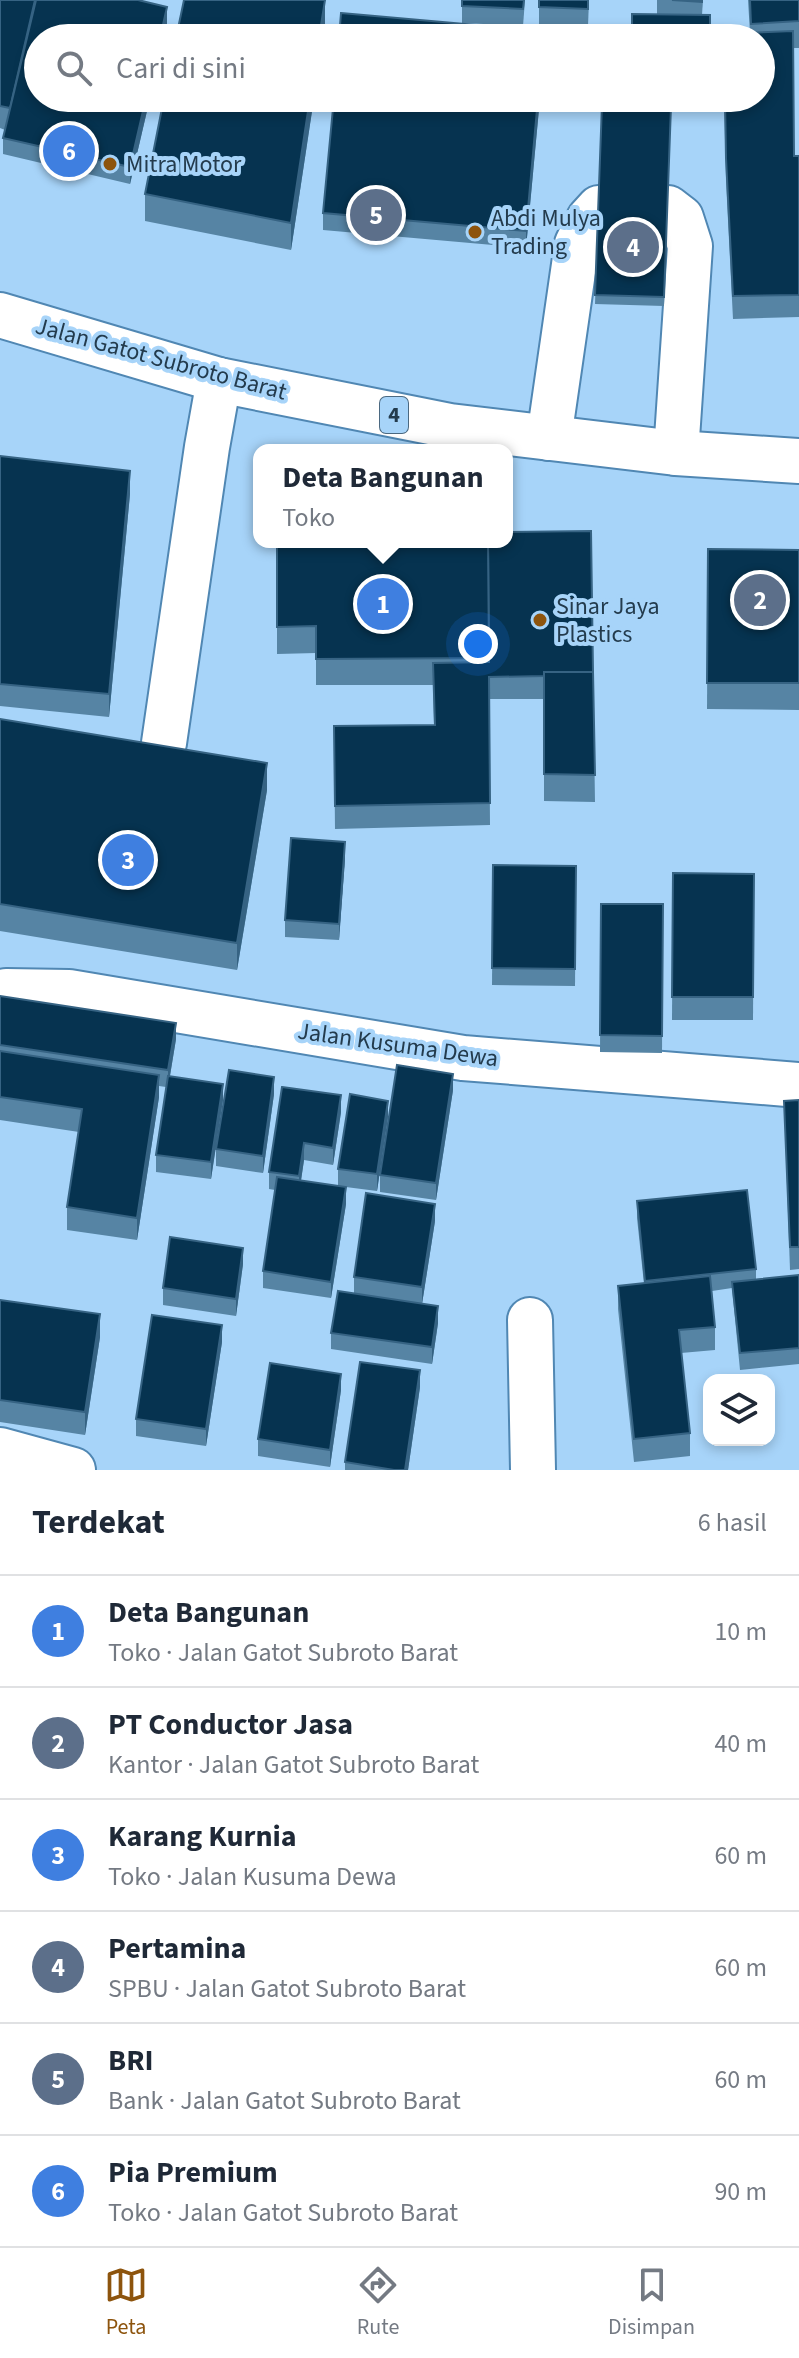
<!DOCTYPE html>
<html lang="id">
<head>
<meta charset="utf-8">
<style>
	body { margin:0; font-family:"Source Sans 3",sans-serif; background:#f2f2f3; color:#1f2937 }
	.controls { position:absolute; right:24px; bottom:24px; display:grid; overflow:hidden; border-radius:16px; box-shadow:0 4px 12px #0003 }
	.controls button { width:72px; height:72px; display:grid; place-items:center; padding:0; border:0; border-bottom:2px solid #e0e1e3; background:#fff; color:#1f2937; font:40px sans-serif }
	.you { position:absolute; left:478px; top:644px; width:28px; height:28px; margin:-20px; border:6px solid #fff; border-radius:50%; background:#1a73e8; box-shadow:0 0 0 12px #1a73e833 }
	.badge { display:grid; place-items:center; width:52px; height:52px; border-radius:50%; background:#8d540d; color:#fff; font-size:26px; font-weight:700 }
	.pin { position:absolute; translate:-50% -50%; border:4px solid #fff; box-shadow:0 2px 8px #0006 }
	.popup { position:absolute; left:253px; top:444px; width:260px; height:104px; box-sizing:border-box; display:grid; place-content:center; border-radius:16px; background:#fff; filter:drop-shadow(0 2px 6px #0005); font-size:26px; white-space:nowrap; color:#747a83 }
	.popup b { font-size:30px; color:#1f2937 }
	.popup::after { content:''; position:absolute; left:50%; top:100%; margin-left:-16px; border:16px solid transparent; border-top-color:#fff }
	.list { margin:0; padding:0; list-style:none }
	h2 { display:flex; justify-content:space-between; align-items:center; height:104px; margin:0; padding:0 32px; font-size:34px }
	h2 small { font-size:26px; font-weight:400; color:#747a83 }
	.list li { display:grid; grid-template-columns:52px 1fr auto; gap:24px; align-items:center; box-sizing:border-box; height:112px; padding:0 32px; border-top:2px solid #e0e1e3 }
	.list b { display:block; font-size:30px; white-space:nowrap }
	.list p { margin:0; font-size:26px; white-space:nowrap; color:#747a83 }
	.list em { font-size:26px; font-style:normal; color:#747a83 }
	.icon { flex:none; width:44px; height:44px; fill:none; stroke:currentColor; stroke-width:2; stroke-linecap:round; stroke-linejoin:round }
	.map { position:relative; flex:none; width:799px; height:1470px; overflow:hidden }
	.search { position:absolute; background:#fff; box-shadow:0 4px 12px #0003; left:24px; right:24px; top:24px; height:88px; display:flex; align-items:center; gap:20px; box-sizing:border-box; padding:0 28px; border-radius:44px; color:#747a83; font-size:30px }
	.sheet { height:776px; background:#fff }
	nav { display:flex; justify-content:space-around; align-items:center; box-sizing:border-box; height:112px; border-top:2px solid #e0e1e3; background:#fff; font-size:22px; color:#747a83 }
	nav a { display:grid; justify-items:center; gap:4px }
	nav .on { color:#8d540d }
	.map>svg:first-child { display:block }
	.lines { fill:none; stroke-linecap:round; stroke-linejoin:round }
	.minor-casing { stroke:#5087b3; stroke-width:48 }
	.highway-casing { stroke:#5087b3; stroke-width:48 }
	.minor { stroke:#fff; stroke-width:44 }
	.highway { stroke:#fff; stroke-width:44 }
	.wall { fill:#5684a4 }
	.shaded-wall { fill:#366383 }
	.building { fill:#063350; stroke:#366383; stroke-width:2 }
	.poi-dot { fill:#8d540d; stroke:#a7d4f9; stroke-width:3 }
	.labels { text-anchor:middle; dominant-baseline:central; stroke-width:8; stroke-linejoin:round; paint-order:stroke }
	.shield { fill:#a7d4f9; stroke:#4b6981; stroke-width:2 }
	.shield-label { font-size:22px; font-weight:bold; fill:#233b4d }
	.poi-label { font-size:24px; fill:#233b4d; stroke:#a7d4f9; text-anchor:start }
	.street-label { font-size:24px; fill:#233b4d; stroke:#a7d4f9 }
</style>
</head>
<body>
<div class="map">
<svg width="799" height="1470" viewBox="0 0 799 1470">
	<rect width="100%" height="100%" fill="#a7d4f9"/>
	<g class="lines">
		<!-- minor casing -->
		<g class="minor-casing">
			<g id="minor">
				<polyline points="668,208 681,218 690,246 676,453"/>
				<polyline points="549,438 577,244 589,219 599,208"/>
				<polyline points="164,743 207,447 219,380"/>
				<polyline points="0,994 6,991 69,992 463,1058 799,1085"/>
				<polyline points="530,1320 533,1470"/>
				<polyline points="0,1450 73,1470"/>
			</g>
		</g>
		<!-- highway casing -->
		<g class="highway-casing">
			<polyline id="highway" points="0,315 219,380 450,426 676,453 799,461"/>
		</g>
		<!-- minor -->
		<use href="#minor" class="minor"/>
		<!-- highway -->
		<use href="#highway" class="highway"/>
	</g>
	<!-- wall -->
	<g class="wall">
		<polygon points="0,0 167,24 164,38 38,38 38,98 150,98 130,184 3,154 3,138 5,130 0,128"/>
		<polygon points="462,0 525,0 523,26 462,23"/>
		<polygon points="539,0 589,0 588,26 539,24"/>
		<polygon points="657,0 703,0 702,15 657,14"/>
		<polygon points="748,0 799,0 799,48 793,48 794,156 799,156 799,317 733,319 726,181 724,98 750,33"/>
		<polygon points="164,98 314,98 291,250 145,221 145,194"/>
		<polygon points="334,98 540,98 526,248 323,230 323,213"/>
		<polygon points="602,104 671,106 664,306 595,304"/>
		<polygon points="0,456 130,494 109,717 0,706"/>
		<polygon points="277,542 593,672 595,802 544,801 544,699 489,699 490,825 335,829 334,726 434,725 433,685 316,685 316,653 277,654"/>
		<polygon points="708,549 799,550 799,710 707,709"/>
		<polygon points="0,719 267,790 237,970 0,931"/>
		<polygon points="345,859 339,940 285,937 285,920"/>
		<polygon points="493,865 576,866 575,986 492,985"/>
		<polygon points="673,873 754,874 753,1020 672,1020"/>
		<polygon points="601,904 663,904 662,1053 600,1052"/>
		<polygon points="0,996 176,1039 170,1076 223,1100 211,1179 156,1172 156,1155 166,1087 159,1086 159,1097 137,1240 67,1230 67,1207 79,1132 0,1120"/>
		<polygon points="453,1090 436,1200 380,1192 380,1175"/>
		<polygon points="274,1094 263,1173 216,1166 216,1149"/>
		<polygon points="799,1100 799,1269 790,1270 784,1101"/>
		<polygon points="341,1112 333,1165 304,1160 301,1181 346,1204 331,1298 263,1288 263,1271 275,1190 269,1189 269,1172"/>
		<polygon points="388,1117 377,1191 338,1186 338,1169"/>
		<polygon points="637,1201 756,1269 756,1279 799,1275 799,1364 740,1370 732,1288 712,1291 715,1327 715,1350 681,1353 690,1433 690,1456 634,1462 618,1309 618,1286 644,1284 637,1218"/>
		<polygon points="435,1221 422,1304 438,1323 432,1364 331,1349 331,1333 354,1293 354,1277"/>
		<polygon points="243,1264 236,1316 163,1305 163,1288"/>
		<polygon points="0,1300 100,1337 85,1435 0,1422"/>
		<polygon points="222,1342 206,1446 136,1436 136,1419"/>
		<polygon points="420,1387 408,1470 345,1470 345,1462"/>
		<polygon points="341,1390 330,1467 258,1456 258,1439"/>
	</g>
	<!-- shaded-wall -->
	<g class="shaded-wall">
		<polygon points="325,0 325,27 323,38 319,38"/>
		<polygon points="167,7 167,24 164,38 160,38"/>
		<polygon points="146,98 150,98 130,184 130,167"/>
		<polygon points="310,98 314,98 291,250 291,223"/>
		<polygon points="538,98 540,98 526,248 526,231"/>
		<polygon points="130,471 130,494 109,717 109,694"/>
		<polygon points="267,763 267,790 237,970 237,943"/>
		<polygon points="345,842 345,859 339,940 339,924"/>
		<polygon points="176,1023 176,1039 168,1087 168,1070"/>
		<polygon points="453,1074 453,1090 436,1200 436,1183"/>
		<polygon points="159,1075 159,1097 137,1240 137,1218"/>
		<polygon points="274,1077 274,1094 263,1173 263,1156"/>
		<polygon points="223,1084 223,1100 211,1179 211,1162"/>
		<polygon points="341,1095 341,1112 333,1165 333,1148"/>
		<polygon points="388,1101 388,1117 377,1191 377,1174"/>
		<polygon points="304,1143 304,1160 299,1193 299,1176"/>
		<polygon points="346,1187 346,1204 331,1298 331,1282"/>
		<polygon points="435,1204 435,1221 422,1304 422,1287"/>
		<polygon points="243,1248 243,1264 236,1316 236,1299"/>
		<polygon points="438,1306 438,1323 432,1364 432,1347"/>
		<polygon points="100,1314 100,1337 85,1435 85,1412"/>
		<polygon points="222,1325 222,1342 206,1446 206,1429"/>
		<polygon points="420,1370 420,1387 408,1470 405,1470"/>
		<polygon points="341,1374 341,1390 330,1467 330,1450"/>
	</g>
	<!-- building -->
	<g class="building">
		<polygon points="0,0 35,0 10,108 0,106"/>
		<polygon points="36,0 138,0 167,7 160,38 38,38 38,98 146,98 130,167 3,138"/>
		<polygon points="184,0 325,0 319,38 176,38"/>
		<polygon points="462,0 524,0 523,9 462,6"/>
		<polygon points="539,0 588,0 588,9 539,7"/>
		<polygon points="672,0 702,0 702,2"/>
		<polygon points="750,0 799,0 799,21 751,24"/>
		<polygon points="341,13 544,31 544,38 339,38"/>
		<polygon points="632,14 710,15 710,38 632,38"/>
		<polygon points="793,31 794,156 799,156 799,295 733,296 726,158 725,98 761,98 761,38 724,38 723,34"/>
		<polygon points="164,98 310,98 291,223 145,194"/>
		<polygon points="334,98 538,98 526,231 323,213"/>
		<polygon points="602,104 671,106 664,297 595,295"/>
		<polygon points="0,456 130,471 109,694 0,684"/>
		<polygon points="591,531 593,672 544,672 544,676 489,677 490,803 335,806 334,726 435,725 433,663 489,662 488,542 507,542 507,532"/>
		<polygon points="277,542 488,542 489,658 316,659 316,626 277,627"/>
		<polygon points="708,549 799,550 799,683 707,683"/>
		<polygon points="544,672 593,672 595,775 544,774"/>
		<polygon points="0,719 267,763 237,943 0,904"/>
		<polygon points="291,838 345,842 339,924 285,920"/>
		<polygon points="493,865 576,866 575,969 492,968"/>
		<polygon points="673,873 754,874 753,997 672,997"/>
		<polygon points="601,904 663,904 662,1036 600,1035"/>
		<polygon points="0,996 176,1023 168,1070 0,1045"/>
		<polygon points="0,1051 159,1075 137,1218 67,1207 82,1109 0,1097"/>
		<polygon points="397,1065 453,1074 436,1183 380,1175"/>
		<polygon points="229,1070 274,1077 263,1156 216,1149"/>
		<polygon points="168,1076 223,1084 211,1162 156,1155"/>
		<polygon points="282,1087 341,1095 333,1148 304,1143 299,1176 269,1172"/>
		<polygon points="350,1094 388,1101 377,1174 338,1169"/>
		<polygon points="799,1100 799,1247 790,1247 784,1101"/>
		<polygon points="277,1177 346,1187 331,1282 263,1271"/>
		<polygon points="747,1190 756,1269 645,1281 637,1201"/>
		<polygon points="366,1193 435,1204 422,1287 354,1277"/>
		<polygon points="170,1237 243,1248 236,1299 163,1288"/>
		<polygon points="799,1275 799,1348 740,1353 732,1282"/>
		<polygon points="710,1276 715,1327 679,1330 690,1433 634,1439 618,1286"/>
		<polygon points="338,1291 438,1306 432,1347 331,1333"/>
		<polygon points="0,1300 100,1314 85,1412 0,1400"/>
		<polygon points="152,1315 222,1325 206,1429 136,1419"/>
		<polygon points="360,1362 420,1370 405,1470 394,1470 345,1462"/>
		<polygon points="270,1363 341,1374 330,1450 258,1439"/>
	</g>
	<!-- markers -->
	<g class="poi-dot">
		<circle cx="110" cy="164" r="8"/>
		<circle cx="475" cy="232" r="8"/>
		<circle cx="540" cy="620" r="8"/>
	</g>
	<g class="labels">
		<!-- shield labels -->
		<rect class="shield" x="380" y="397" width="28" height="36" rx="6"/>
		<g class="shield-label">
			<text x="394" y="415">4</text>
		</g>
		<!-- poi labels -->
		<g class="poi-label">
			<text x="126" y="164">Mitra Motor</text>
			<text x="491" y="218">Abdi Mulya<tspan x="491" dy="28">Trading</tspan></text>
			<text x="556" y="606">Sinar Jaya<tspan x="556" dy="28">Plastics</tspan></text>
		</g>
		<!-- street labels -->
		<g class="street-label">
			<text transform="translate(161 359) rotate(15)">Jalan Gatot Subroto Barat</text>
			<text transform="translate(398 1045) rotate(8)">Jalan Kusuma Dewa</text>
		</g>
	</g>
</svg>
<div class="controls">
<button><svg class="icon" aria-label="layers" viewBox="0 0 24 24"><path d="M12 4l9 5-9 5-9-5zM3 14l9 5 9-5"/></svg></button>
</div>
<div class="you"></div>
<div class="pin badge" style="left:383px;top:604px;background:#3f7fe0">1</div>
<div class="popup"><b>Deta Bangunan</b>Toko</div>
<div class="pin badge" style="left:760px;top:600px;background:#5c6f8a">2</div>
<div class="pin badge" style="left:128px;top:860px;background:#3f7fe0">3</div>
<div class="pin badge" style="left:633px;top:247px;background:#5c6f8a">4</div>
<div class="pin badge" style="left:376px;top:215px;background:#5c6f8a">5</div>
<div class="pin badge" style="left:69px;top:151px;background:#3f7fe0">6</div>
<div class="search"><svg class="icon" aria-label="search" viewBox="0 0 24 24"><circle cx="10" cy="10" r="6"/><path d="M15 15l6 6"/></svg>Cari di sini</div>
</div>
<section class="sheet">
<h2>Terdekat<small>6 hasil</small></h2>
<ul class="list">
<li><span class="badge" style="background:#3f7fe0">1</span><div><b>Deta Bangunan</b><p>Toko · Jalan Gatot Subroto Barat</p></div><em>10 m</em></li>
<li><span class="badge" style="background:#5c6f8a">2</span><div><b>PT Conductor Jasa</b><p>Kantor · Jalan Gatot Subroto Barat</p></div><em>40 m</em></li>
<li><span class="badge" style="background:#3f7fe0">3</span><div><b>Karang Kurnia</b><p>Toko · Jalan Kusuma Dewa</p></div><em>60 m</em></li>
<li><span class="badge" style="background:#5c6f8a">4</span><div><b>Pertamina</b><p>SPBU · Jalan Gatot Subroto Barat</p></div><em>60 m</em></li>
<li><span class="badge" style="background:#5c6f8a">5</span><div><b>BRI</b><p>Bank · Jalan Gatot Subroto Barat</p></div><em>60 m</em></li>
<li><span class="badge" style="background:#3f7fe0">6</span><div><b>Pia Premium</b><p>Toko · Jalan Gatot Subroto Barat</p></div><em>90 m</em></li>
</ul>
</section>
<nav>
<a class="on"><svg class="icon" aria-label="map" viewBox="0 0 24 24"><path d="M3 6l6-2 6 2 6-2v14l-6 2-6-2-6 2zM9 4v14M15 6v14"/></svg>Peta</a>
<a><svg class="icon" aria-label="directions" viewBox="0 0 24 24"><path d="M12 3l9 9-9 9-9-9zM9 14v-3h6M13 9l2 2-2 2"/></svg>Rute</a>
<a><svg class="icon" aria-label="saved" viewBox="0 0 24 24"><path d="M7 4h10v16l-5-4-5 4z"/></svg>Disimpan</a>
</nav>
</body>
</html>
